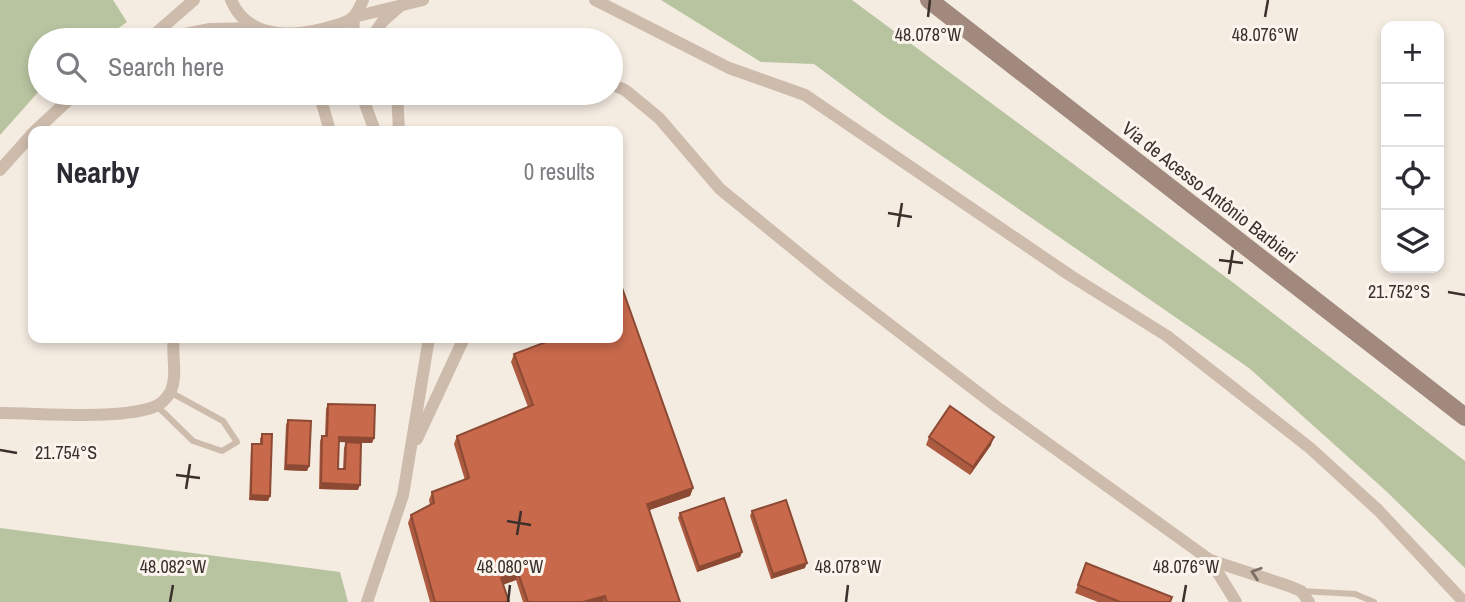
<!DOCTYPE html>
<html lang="en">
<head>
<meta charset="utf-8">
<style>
	body { margin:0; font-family:"Archivo Narrow",sans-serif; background:#f2f2f3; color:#2b2b33 }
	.controls { position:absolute; right:21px; top:21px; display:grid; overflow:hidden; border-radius:14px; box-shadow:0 4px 10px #0003 }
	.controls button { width:63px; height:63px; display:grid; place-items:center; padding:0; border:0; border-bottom:2px solid #e1e1e2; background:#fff; color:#2b2b33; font:35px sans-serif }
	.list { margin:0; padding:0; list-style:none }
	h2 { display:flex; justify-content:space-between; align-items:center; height:91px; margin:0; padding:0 28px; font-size:30px }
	h2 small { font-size:23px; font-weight:400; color:#7c7c81 }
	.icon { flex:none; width:38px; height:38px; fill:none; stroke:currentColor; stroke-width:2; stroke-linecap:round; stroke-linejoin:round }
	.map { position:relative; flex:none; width:1465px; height:602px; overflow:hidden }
	.search { position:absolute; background:#fff; box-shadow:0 4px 10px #0003; left:28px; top:28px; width:595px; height:77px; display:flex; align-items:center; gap:18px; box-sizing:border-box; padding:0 24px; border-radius:38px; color:#7c7c81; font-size:26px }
	.panel { position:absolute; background:#fff; box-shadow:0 4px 10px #0003; left:28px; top:126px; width:595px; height:217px; border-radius:14px }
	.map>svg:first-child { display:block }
	.green { fill:#b8c4a0 }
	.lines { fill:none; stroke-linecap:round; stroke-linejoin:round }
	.service { stroke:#cdbbac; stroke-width:6 }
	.minor { stroke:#cdbbac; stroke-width:12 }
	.secondary { stroke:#a18a7d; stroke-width:18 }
	.wall { fill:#ac5a40; fill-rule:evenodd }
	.shaded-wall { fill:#8c4a34 }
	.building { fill:#c8694b; stroke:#8c4a34; stroke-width:2 }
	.oneway { stroke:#7d6f65 }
	.ticks { fill:none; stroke:#3b302b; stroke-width:2.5 }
	.labels { text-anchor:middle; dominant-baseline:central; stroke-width:6; stroke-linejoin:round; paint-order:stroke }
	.street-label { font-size:19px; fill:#3b302b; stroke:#fbf5ee }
	.ticks-label { font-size:18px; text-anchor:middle; fill:#3b302b; stroke:#fbf5ee; stroke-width:6; stroke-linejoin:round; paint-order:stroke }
</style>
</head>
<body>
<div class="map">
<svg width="1465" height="602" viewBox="0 0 1465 602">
	<rect width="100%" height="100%" fill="#f4ebe1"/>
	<!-- green -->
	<g class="green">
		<polygon points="0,0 113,0 127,22 102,40 40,40 40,90 0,135"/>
		<polygon points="661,0 852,0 1231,281 1465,461 1465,568 1386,491 1249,368 884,116 814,64 761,62"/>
		<polygon points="0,528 340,572 348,602 0,602"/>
	</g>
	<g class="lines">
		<!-- service -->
		<g class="service">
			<polyline points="156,405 193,441 222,451 237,442 223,421 170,392"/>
			<polyline points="1301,591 1355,594 1374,602"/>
		</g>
		<!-- minor -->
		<g class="minor">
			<path d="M231 0C248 40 291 37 326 28 335 25 345 24 352 18 357 14 360 6 363 0"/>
			<polyline points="595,0 729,68 805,95 1071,276 1167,336 1310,448 1378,510 1464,602"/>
			<polyline points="148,40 194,0"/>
			<polyline points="155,40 210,29 253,28"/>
			<polyline points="353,40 354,17 423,0"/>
			<polyline points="370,40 383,21 399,7"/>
			<polyline points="611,84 625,90 659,118 720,189 833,281 997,407 1210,560 1236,602"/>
			<polyline points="319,93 330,131"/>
			<polyline points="361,93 375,131"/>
			<polyline points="397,93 399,131"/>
			<polyline points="35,131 76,93"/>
			<polyline points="0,170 33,133"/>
			<path d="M0 413C42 413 112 420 151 408 159 406 167 399 171 391 178 373 171 355 174 338"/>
			<polyline points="417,439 464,338"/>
			<polyline points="1210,560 1289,586 1301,591 1309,602"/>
			<polyline points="367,602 403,495 429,338"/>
		</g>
		<!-- secondary -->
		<polyline class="secondary" points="929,0 1465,417"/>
	</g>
	<!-- wall -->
	<g class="wall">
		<polygon points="542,338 618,338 693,488 690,496 649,510 680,602 523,602 516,580 503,585 509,602 430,602 408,523 411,515 430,505 429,500 432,492 465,480 454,444 457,436 528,407 511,362 514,354 544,343"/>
		<path d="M328 404 374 438 372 443H361L358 490 319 489 320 441 322 436H325L326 409ZM339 442H346L344 448 343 469H338Z"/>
		<polygon points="288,420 309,466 307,471 284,470 286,425"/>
		<polygon points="262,434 270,496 268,501 249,500 251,450 252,444 260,444 260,439"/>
		<polygon points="929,437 991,445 970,475 926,445"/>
		<polygon points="752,511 805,568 771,579 750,516"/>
		<polygon points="680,513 742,552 740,557 697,572 678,518"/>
		<polygon points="1086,563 1170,602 1098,602 1075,593"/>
	</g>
	<!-- shaded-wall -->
	<g class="shaded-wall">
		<polygon points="339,437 374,438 372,443 337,442"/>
		<polygon points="994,437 991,445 970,475 973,467"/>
		<polygon points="286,465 309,466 307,471 284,470"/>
		<polygon points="321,483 360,485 358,490 319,489"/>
		<polygon points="693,488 690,496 644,512 647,504"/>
		<polygon points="251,495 270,496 268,501 249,500"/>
		<polygon points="742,552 740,557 697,572 699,567"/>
		<polygon points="807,563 805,568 771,579 773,574"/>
		<polygon points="518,573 516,580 498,586 501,578"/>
		<polygon points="605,596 603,602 583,602"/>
	</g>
	<!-- building -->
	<g class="building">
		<polygon points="621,285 693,488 647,504 680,602 607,602 605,596 583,602 528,602 518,573 501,578 509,602 435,602 411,515 434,503 432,492 469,478 457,436 533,405 514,354 549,341 548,338 618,338 618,287"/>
		<polygon points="328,404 375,405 374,438 339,437 338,469 345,469 346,442 361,443 360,485 321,483 322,436 327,436"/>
		<polygon points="950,406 994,437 973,467 929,437"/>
		<polygon points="288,420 311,421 309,466 286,465"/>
		<polygon points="262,434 272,434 270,496 251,495 252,444 262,444"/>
		<polygon points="724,498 742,552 699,567 680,513"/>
		<polygon points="786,500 807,563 773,574 752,511"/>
		<polygon points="1086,563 1172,597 1170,602 1120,602 1078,585"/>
	</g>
	<!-- one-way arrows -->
	<defs><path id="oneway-chevron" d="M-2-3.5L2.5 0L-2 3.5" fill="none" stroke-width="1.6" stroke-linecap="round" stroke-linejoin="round" transform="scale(1.75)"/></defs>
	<use class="oneway" href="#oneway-chevron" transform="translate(1256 573) rotate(-162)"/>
	<!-- ticks -->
	<path class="ticks" d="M928 17 930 0M1265 17 1268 0M888 213 912 217M898 227 902 203M1219 260 1243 263M1229 274 1233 250M1448 292 1465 295M0 450 17 453M176 475 200 478M186 489 190 464M507 521 531 525M517 535 521 511M170 602 173 585M508 602 510 585M846 602 848 585M1183 602 1186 585"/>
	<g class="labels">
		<!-- street labels -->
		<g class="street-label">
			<text transform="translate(1210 192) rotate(38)">Via de Acesso Antônio Barbieri</text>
		</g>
	</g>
	<g class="ticks-label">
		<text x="928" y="41">48.078°W</text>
		<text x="1265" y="41">48.076°W</text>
		<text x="1399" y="298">21.752°S</text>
		<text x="66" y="459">21.754°S</text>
		<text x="173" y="573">48.082°W</text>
		<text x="510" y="573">48.080°W</text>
		<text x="848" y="573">48.078°W</text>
		<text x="1186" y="573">48.076°W</text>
	</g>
</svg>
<div class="controls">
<button>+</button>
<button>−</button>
<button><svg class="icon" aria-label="locate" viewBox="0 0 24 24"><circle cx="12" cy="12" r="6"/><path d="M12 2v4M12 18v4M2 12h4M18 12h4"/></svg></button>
<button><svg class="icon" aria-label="layers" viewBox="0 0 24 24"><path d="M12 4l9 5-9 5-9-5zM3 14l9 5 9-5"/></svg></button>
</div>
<div class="search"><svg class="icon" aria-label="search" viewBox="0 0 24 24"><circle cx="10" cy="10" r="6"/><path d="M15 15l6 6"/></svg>Search here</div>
<section class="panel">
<h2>Nearby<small>0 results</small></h2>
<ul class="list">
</ul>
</section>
</div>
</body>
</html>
